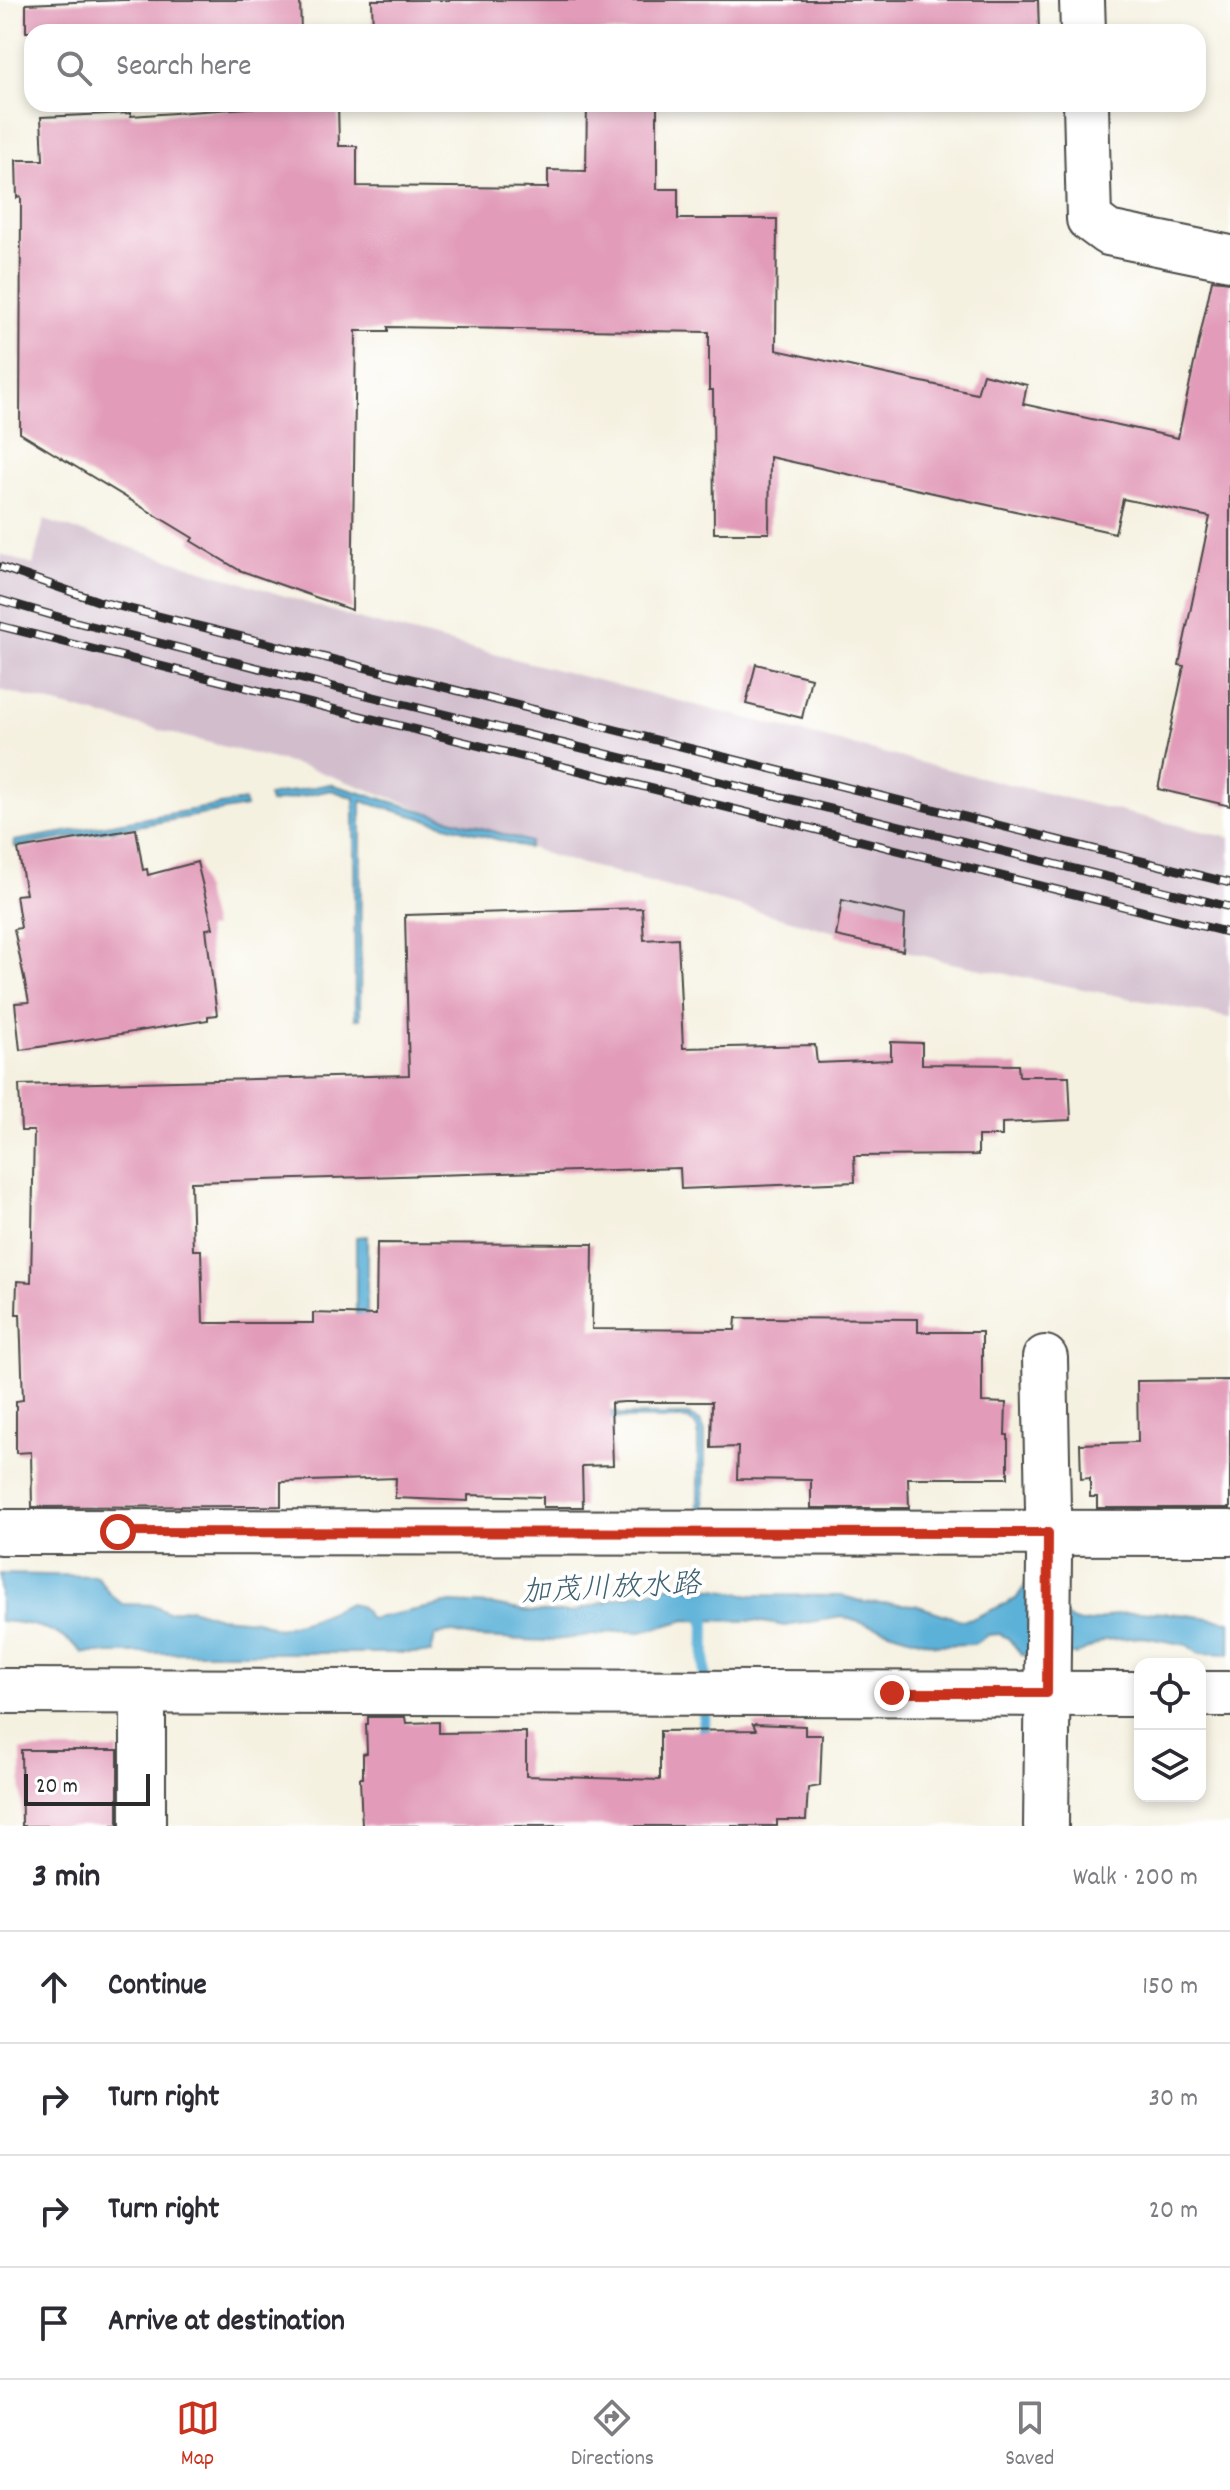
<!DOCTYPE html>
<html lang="en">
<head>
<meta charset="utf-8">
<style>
	body { margin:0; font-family:Dekko,"Klee One",sans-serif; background:#f7f7f7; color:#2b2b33 }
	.controls { position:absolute; right:24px; bottom:24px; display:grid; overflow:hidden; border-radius:16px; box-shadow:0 4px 12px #0003 }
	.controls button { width:72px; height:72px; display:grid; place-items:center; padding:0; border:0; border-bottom:2px solid #e1e1e2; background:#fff; color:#2b2b33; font:40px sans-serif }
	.scale { position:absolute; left:24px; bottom:20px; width:126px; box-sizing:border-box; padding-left:8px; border:4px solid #2b2b2b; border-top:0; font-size:22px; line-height:28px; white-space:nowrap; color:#2b2b2b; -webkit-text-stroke:6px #fff; paint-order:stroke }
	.stop { position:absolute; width:24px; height:24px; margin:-18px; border:6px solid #c8321e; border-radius:50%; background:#fff }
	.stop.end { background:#c8321e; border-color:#fff; box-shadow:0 2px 8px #0008 }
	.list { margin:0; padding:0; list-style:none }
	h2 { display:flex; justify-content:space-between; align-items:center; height:104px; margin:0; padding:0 32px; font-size:34px }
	h2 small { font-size:26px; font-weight:400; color:#7c7c81 }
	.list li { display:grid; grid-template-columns:52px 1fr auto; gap:24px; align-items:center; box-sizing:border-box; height:112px; padding:0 32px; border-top:2px solid #e1e1e2 }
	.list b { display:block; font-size:30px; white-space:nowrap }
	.list em { font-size:26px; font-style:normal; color:#7c7c81 }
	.icon { flex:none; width:44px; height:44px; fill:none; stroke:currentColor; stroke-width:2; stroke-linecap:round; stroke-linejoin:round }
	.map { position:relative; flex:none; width:1230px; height:1826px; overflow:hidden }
	.search { position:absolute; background:#fff; box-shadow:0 4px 12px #0003; left:24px; right:24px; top:24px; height:88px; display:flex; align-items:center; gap:20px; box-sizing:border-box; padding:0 28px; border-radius:24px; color:#7c7c81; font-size:30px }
	.sheet { height:552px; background:#fff }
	nav { display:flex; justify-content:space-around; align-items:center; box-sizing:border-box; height:112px; border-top:2px solid #e1e1e2; background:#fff; font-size:22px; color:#7c7c81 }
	nav a { display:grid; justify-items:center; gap:4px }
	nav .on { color:#c8321e }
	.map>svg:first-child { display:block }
	.industrial { fill:#d1bdcc }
	.water { fill:#5cb1d8; stroke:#446e82; stroke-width:2 }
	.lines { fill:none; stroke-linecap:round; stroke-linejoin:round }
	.stream { stroke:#5cb1d8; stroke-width:12 }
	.building { fill:#e29cb9 }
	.minor-casing { stroke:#494946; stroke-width:48 }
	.minor { stroke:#fff; stroke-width:44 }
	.rail-casing { stroke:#2b2b2b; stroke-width:9 }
	.rail { stroke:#fff; stroke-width:6; stroke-dasharray:18; stroke-linecap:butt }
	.route { stroke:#c8321e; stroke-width:10 }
	.labels { text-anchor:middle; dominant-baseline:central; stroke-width:8; stroke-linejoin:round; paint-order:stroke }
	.water-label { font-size:30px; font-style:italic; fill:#3f6170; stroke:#fff }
</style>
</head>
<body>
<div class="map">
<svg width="1230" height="1826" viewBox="0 0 1230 1826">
	<rect width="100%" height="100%" fill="#fff"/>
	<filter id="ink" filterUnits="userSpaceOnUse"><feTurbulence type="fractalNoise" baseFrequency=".0125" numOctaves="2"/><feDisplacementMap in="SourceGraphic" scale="16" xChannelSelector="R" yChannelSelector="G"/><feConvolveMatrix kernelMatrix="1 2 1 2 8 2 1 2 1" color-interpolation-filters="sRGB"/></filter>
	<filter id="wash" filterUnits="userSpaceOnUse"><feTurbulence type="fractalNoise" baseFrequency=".006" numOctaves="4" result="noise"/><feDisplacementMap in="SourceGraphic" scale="32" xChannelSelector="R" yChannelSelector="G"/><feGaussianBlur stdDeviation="1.8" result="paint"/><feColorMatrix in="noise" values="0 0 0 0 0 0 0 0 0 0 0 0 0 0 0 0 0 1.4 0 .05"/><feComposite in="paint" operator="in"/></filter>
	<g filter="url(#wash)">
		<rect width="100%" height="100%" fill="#f5f1e1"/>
		<!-- industrial -->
		<polygon class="industrial" points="44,520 361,620 926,764 1230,838 1230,1018 951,963 552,856 309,768 0,690 0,554 33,565"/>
		<!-- water -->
		<g class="water">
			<polygon points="330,784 530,842 528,848 361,801 360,1019 355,1019 354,798 331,790 270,803 268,796"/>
			<polygon points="244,801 246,807 15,847 14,841"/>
			<polygon points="367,1236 367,1410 617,1412 618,1415 688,1415 700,1421 705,1431 704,1509 698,1509 698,1432 696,1426 688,1419 356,1416 356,1237"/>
			<path d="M0 1574 97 1576 110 1594 122 1604 154 1605 167 1612 190 1608 219 1617 256 1620 278 1629 312 1619 350 1603 361 1607 370 1619 451 1603 494 1605 530 1612H573L621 1597 671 1586 715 1589 751 1595 843 1596 864 1602 915 1605 961 1620 974 1618 1016 1599 1028 1581C1041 1593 1055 1610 1070 1619 1087 1629 1101 1617 1118 1614 1155 1609 1193 1616 1230 1621V1654L1198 1653 1187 1645 1143 1637 1105 1640 1076 1655H1022L1008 1638 1000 1634 988 1635 974 1644 936 1645 842 1617 785 1626 756 1621 686 1620 641 1632 624 1631 547 1641 477 1638 449 1632 435 1636 431 1653H83C60 1629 33 1623 0 1621Z"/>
		</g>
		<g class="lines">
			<!-- stream -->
			<polyline class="stream" points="704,1747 705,1612"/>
		</g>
		<g id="blocks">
			<!-- building -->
			<g class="building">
				<polygon points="123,0 300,0 301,32 26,32 26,4"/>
				<polygon points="372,0 1038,0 1039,32 713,32 713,28 621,32 373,32"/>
				<polygon points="262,104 338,104 339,146 357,146 357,186 548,188 548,170 586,171 587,104 657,104 657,189 678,189 678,219 777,219 776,350 977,394 983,374 1027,385 1023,404 1178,438 1212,280 1230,282 1230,806 1158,789 1184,666 1179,665 1210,517 1123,499 1115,533 770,457 769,533 714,533 713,390 709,390 709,332 388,327 388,331 356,331 352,610 239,570 191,541 193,538 20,433 21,197 17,198 16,160 43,160 41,117 131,113 131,116 262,107"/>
				<polygon points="756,664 811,678 802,718 746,704"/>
				<polygon points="136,829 143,870 147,869 148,875 197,862 213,928 206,929 217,1015 208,1016 208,1020 20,1050 15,1003 29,1002 14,929 21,928 16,895 26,894 18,849"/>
				<polygon points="842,900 905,915 903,951 836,936"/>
				<polygon points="642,908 644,940 678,938 683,1048 815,1045 817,1063 891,1060 891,1042 922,1043 922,1064 1018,1065 1019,1076 1069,1076 1071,1120 1002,1123 1002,1136 978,1136 978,1155 854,1156 855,1182 681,1189 680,1168 191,1182 193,1250 201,1250 203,1323 313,1323 313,1313 376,1315 377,1243 593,1244 592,1329 735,1330 736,1318 918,1319 918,1332 982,1332 982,1402 1006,1403 1005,1435 1008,1435 1008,1478 908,1478 909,1508 811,1508 811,1480 737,1479 738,1447 711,1448 712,1402 624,1402 611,1403 613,1465 582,1466 583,1507 543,1507 543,1497 468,1495 468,1501 395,1498 396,1478 281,1482 281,1506 32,1507 31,1452 16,1453 16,1401 23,1400 20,1314 16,1314 17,1281 31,1282 34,1131 21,1131 19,1085 409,1075 405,915"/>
				<polygon points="1230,1380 1230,1508 1097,1508 1097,1497 1090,1497 1090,1478 1081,1479 1080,1444 1138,1442 1137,1381"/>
				<polygon points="368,1717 405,1717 406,1723 439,1722 439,1733 526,1732 526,1776 660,1780 660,1731 756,1730 753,1724 805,1726 805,1735 822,1735 820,1786 808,1788 806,1820 777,1820 777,1826 362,1826 360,1778 363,1778 363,1754 367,1753 366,1724 368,1724"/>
				<polygon points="21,1750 118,1750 118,1826 22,1826"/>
			</g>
		</g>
	</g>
	<g filter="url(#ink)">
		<use href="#blocks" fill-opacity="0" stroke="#494946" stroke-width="2"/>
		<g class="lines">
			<!-- minor casing -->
			<g class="minor-casing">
				<g id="minor">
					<polyline points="1082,0 1083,32"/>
					<polyline points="1086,104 1089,219 1108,233 1230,258"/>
					<polyline points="1045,1358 1049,1559 1046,1826"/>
					<polyline points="0,1532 1230,1533"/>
					<polyline points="0,1691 1140,1694"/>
					<polyline points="1200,1694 1230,1694"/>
					<polyline points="143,1826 143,1691"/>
				</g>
			</g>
			<!-- minor -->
			<use href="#minor" class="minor"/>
			<!-- rail casing -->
			<g class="rail-casing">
				<g id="rail">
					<polyline points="0,567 98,601 1230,883"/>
					<polyline points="0,600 72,621 362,694 1230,907"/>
					<polyline points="0,626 1230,933"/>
				</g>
			</g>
			<!-- rail -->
			<use href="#rail" class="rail"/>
		</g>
	</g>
	<g class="lines" filter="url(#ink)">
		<!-- route -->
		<polyline class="route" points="118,1532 1048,1533 1047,1693 892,1693"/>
	</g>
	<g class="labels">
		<!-- water labels -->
		<g class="water-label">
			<text transform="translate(611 1591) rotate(-3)">加茂川放水路</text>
		</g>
	</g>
</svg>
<div class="controls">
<button><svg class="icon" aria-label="locate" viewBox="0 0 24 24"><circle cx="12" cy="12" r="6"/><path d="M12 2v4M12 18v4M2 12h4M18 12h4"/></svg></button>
<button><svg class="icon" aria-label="layers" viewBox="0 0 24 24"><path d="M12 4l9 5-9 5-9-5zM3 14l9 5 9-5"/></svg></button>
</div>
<div class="scale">20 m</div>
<div class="stop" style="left:118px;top:1532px"></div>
<div class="stop end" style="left:892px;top:1693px"></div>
<div class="search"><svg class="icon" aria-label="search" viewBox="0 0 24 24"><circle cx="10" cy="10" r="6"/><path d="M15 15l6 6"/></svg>Search here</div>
</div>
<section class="sheet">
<h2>3 min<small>Walk · 200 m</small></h2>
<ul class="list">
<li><svg class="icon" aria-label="ahead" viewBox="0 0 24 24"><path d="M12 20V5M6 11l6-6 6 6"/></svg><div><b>Continue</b></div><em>150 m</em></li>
<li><svg class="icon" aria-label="right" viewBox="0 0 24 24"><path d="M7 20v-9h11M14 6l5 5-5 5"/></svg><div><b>Turn right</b></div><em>30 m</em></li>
<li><svg class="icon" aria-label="right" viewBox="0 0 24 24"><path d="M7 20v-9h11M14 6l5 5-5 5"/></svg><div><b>Turn right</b></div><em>20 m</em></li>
<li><svg class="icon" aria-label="arrive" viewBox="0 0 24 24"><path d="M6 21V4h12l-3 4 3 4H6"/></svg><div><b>Arrive at destination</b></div></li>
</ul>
</section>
<nav>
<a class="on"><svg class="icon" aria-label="map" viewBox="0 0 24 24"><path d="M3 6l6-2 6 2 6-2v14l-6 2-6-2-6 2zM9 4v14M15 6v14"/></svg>Map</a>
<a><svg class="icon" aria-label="directions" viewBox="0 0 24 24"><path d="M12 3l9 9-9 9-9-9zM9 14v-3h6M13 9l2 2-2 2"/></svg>Directions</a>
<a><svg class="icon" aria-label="saved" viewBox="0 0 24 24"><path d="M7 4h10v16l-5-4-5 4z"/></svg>Saved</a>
</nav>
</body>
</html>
